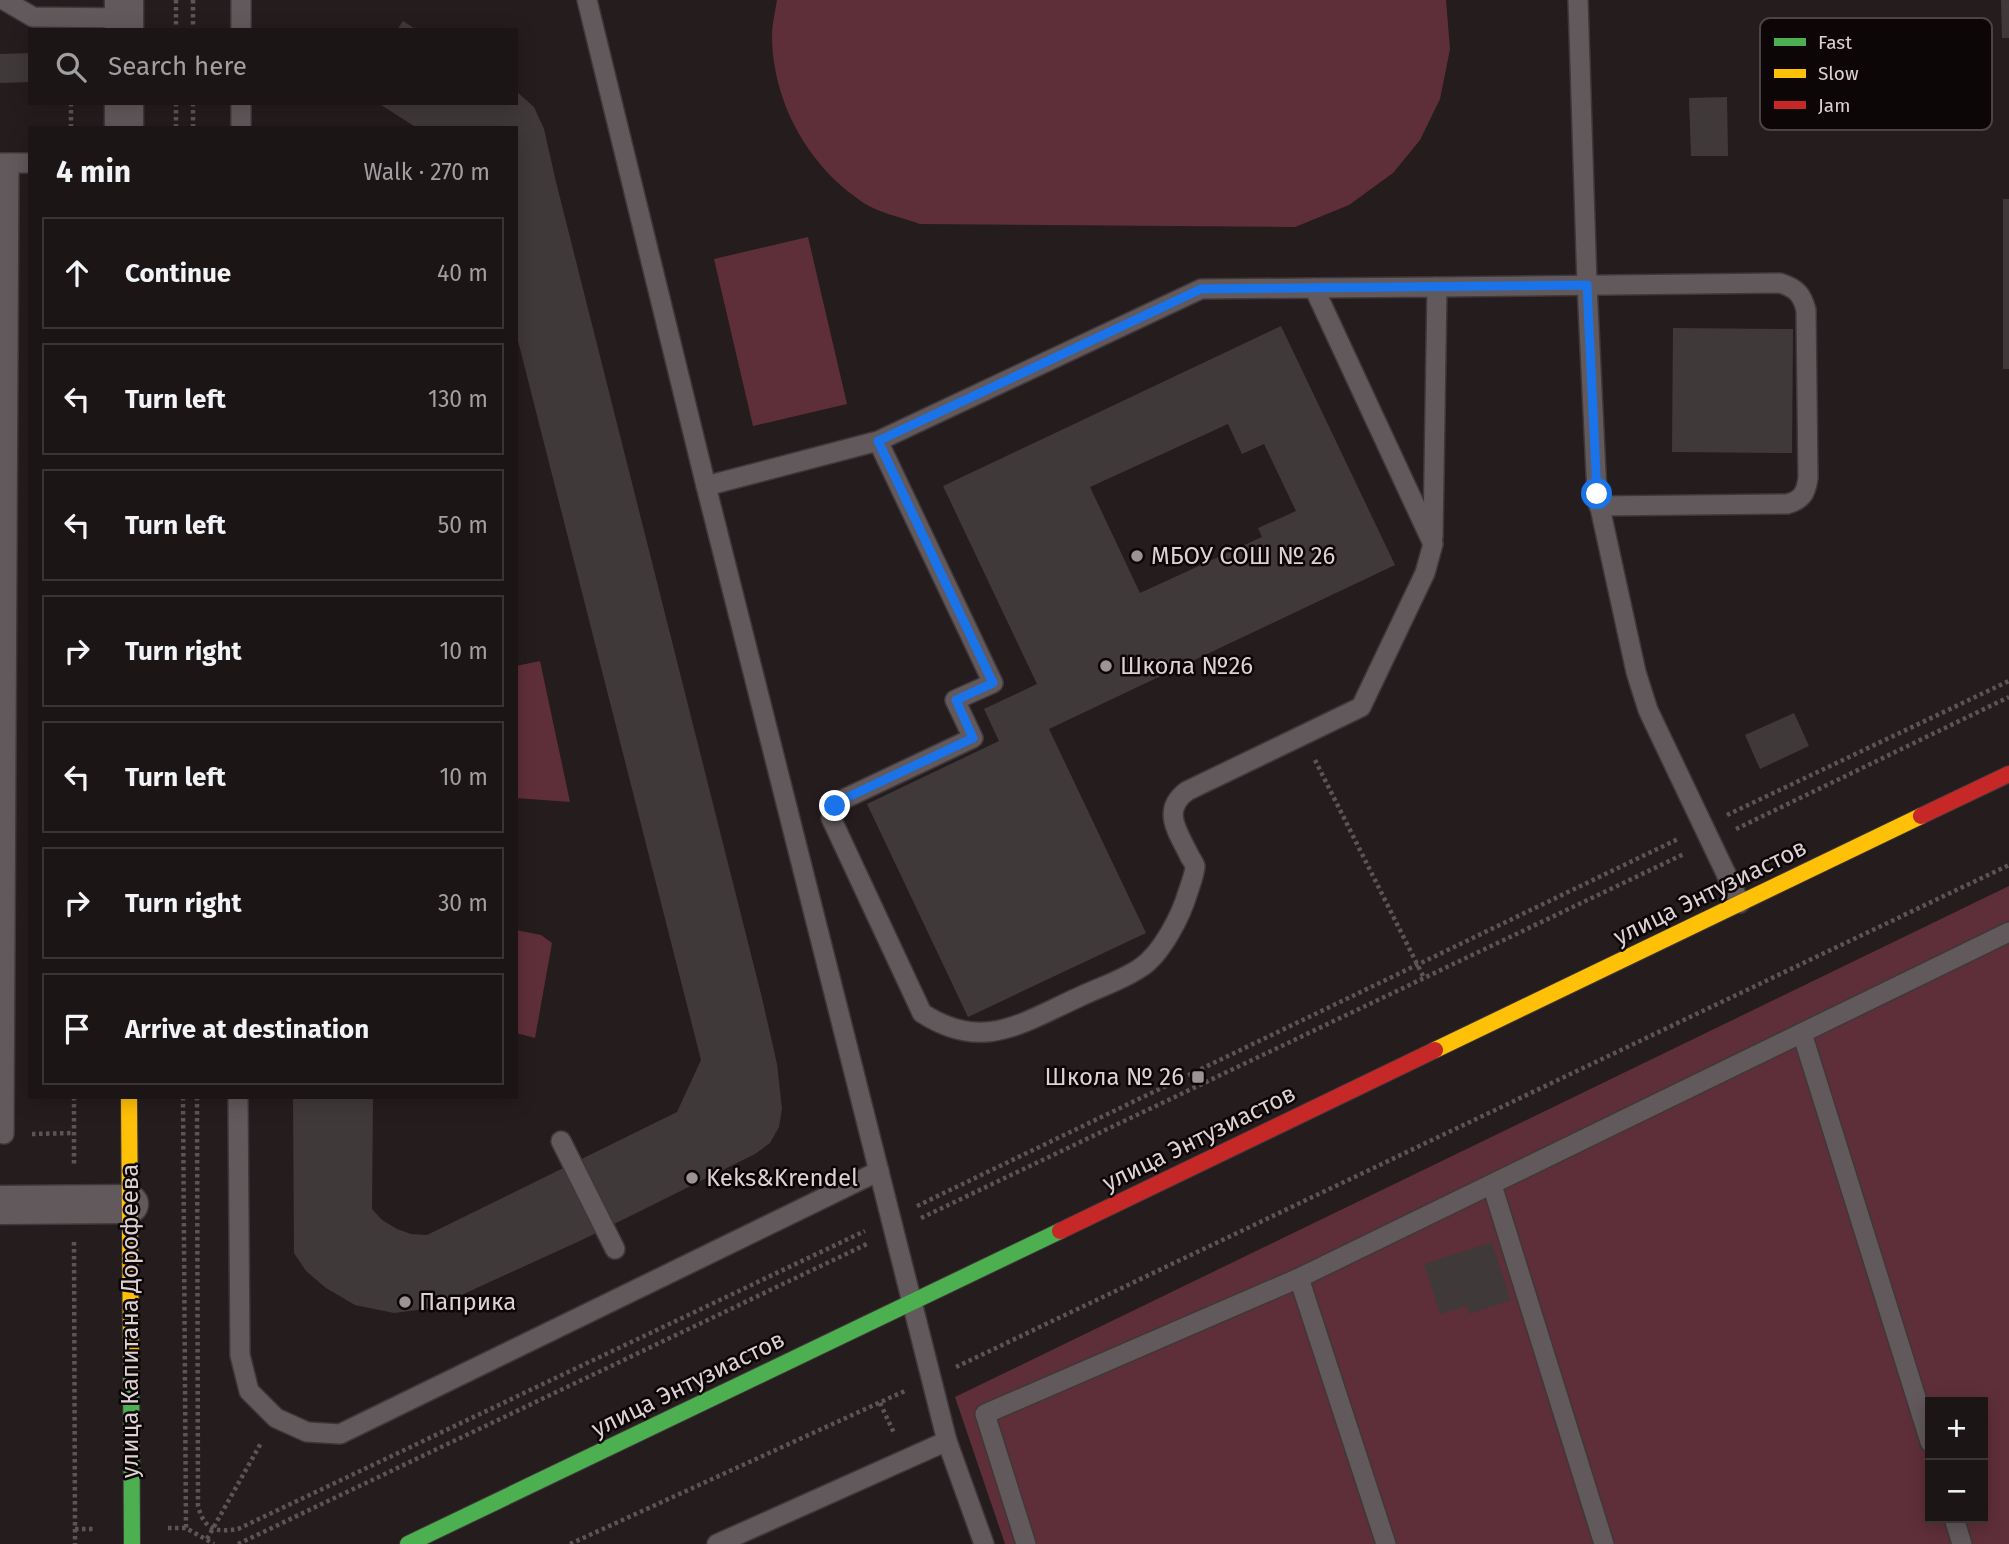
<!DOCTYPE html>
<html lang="en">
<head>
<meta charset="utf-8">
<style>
	body { margin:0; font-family:"Fira Sans",sans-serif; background:#251e1f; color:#f1f3f6 }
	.controls { position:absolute; right:21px; bottom:21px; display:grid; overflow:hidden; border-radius:0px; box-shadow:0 4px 18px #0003 }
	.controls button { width:63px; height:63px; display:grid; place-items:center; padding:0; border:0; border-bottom:2px solid #3a3435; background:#1c1516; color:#f1f3f6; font:35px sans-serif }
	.stop { position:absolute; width:21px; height:21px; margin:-16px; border:5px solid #1a73e8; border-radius:50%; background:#fff }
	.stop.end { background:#1a73e8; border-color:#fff; box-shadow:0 2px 7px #0008 }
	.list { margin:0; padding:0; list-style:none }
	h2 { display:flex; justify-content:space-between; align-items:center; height:91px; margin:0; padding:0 28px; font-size:30px }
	h2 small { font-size:23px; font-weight:400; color:#a09fa1 }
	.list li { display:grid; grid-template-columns:46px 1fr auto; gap:21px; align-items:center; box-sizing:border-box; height:112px; margin:0 14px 14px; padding:0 14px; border:2px solid #3a3435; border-radius:0px }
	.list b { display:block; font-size:26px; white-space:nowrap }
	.list em { font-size:23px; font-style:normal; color:#a09fa1 }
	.icon { flex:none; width:38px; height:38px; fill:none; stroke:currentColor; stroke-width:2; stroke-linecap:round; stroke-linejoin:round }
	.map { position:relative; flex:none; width:2009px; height:1544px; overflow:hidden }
	.search { position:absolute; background:#1c1516; box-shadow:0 4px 18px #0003; left:28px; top:28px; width:490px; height:77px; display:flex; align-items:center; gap:18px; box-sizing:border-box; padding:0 24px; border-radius:0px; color:#a09fa1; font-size:26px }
	.panel { position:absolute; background:#1c1516; box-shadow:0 4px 18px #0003; left:28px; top:126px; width:490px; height:973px; border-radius:0px }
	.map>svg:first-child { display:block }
	.green { fill:#5f2f39; fill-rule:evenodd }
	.building { fill:#40393a; fill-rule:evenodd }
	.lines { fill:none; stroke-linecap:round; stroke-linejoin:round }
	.lane-casing { stroke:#3f3739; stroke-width:22 }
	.street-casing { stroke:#3f3739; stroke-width:41 }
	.fast-casing { stroke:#3f3739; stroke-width:18 }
	.slow-casing { stroke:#3f3739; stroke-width:18 }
	.jam-casing { stroke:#3f3739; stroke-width:18 }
	.path { stroke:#5c5556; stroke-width:4.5; stroke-dasharray:3.5 3.5; stroke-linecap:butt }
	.lane { stroke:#61595b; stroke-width:19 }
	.street { stroke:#61595b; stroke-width:38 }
	.fast { stroke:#4caf50; stroke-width:16 }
	.slow { stroke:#ffc107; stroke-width:16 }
	.jam { stroke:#c62828; stroke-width:16 }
	.route { stroke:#1a73e8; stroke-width:9 }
	.poi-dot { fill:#9d9294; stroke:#0c0607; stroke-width:2.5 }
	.labels { text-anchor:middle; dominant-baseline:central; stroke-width:5; stroke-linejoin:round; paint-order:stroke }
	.poi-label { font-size:24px; fill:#ddd1d3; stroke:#0c0607; text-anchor:start }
	.street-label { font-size:24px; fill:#ddd1d3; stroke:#0c0607 }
	.key { fill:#0c0607; stroke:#4b4344; stroke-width:2 }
	.key-label { font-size:19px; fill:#ddd1d3 }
</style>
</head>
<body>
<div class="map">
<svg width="2009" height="1544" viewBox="0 0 2009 1544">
	<rect width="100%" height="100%" fill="#251c1e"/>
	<!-- green -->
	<g class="green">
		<path d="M777 0H1446L1450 49 1440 99 1420 140 1393 173 1349 205 1295 227 920 224C904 218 884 214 869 206 811 171 773 105 772 37 772 25 775 12 777 0Z"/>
		<polygon points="808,237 847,404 753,426 714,259"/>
		<polygon points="540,661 570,802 516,798 516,666"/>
		<path d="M2009 886V1544H1005L955 1397ZM1930 1402H1983V1518H1930Z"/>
		<polygon points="516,930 541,935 552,943 535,1038 516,1033"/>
	</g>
	<!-- building -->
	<g class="building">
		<polygon points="2001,0 2009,0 2009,38 2002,38"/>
		<polygon points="403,21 417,30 397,30"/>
		<polygon points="30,53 30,82 0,83 0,54"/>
		<polygon points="516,91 534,107 544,129 556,182 762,998 777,1064 782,1109 779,1127 770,1143 755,1154 584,1239 433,1308 394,1313 355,1305 326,1288 306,1271 294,1253 293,1097 373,1097 372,1209 382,1220 397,1229 411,1234 427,1235 677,1112 701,1060 516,333 516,128 417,128 378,103 516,103"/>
		<polygon points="1727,97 1728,156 1691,156 1689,98"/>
		<rect x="2003" y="199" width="6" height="170"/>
		<path d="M1281 326 1395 565 1049 729 1146 933 968 1017 867 804 999 741 984 709 1037 684 943 486ZM1228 424 1242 454 1264 444 1296 511 1258 528 1262 537 1140 593 1090 487Z"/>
		<polygon points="1673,328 1793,329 1792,453 1672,452"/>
		<polygon points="1794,713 1809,746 1760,769 1745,735"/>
		<polygon points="1492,1242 1511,1300 1469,1314 1467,1306 1440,1314 1424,1264"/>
	</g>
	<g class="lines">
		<!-- lane casing -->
		<g class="lane-casing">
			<g id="lane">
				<polyline points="4,0 33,17 124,18"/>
				<polyline points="587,0 706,486 947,1441"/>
				<polyline points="1578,0 1587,285 1597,494 1636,672 1648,710 1740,903"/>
				<polyline points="241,30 241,0"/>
				<polyline points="241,128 241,103"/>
				<polyline points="0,163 30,163"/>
				<path d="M1437 287 1780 283C1796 288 1802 294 1806 310L1808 478C1806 493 1802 500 1787 504L1599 506"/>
				<polyline points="1314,288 1437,287 1433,537"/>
				<path d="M706 486 878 441 993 683 955 700 973 738 846 798 835 806 831 818 922 1013C982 1052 1020 1024 1077 998 1097 988 1121 981 1140 968 1161 955 1181 916 1188 892 1190 886 1195 873 1195 866 1194 863 1192 860 1190 857 1179 833 1160 811 1187 791L1361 707 1425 573 1433 544 1314 288 1201 289 878 441"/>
				<polyline points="1802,1033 1930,1442"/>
				<polyline points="238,1097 240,1355 249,1391 276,1418 307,1432 340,1434 879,1171"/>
				<polyline points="4,1134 9,163"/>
				<polyline points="561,1141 615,1249"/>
				<polyline points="1492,1185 1604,1544"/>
				<polyline points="1299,1278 1386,1544"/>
				<polyline points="1954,1518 1962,1544"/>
				<polyline points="717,1544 947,1441 984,1544"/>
				<polyline points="1026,1544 985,1414 1299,1278 2009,932"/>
			</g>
		</g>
		<!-- street casing -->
		<g class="street-casing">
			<g id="street">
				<polyline points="124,0 124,30"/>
				<polyline points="124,103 124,128"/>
				<polyline points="0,1205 129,1204"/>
			</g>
		</g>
		<!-- fast casing -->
		<g class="fast-casing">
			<g id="fast">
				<polyline points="131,1361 132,1544"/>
				<polyline points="408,1544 1060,1231"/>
			</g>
		</g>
		<!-- slow casing -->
		<g class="slow-casing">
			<g id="slow">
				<polyline points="1435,1050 1921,816"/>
				<polyline points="129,1097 131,1361"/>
			</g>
		</g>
		<!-- jam casing -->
		<g class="jam-casing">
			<g id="jam">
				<polyline points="1921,816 2009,774"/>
				<polyline points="1060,1231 1435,1050"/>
			</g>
		</g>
		<!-- path -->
		<g class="path">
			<polyline points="176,0 176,30"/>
			<polyline points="193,0 193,30"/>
			<polyline points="71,103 71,128"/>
			<polyline points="176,103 176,128"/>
			<polyline points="193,103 193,128"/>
			<polyline points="1315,760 1424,978"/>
			<polyline points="1727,815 2009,681"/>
			<polyline points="1736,829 2009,697"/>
			<polyline points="74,1097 74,1166"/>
			<polyline points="183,1097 186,1528 214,1544"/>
			<path d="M197 1097 198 1506C204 1529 215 1533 238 1529L865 1231"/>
			<polyline points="32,1134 74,1133"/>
			<polyline points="917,1206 1678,839"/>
			<polyline points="921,1218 1684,854"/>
			<polyline points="74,1242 75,1529 94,1529"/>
			<polyline points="956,1367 2009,865"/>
			<polyline points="880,1403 894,1433"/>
			<polyline points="168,1528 186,1528"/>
			<polyline points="75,1529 75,1544"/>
			<polyline points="207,1539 261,1443"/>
			<polyline points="238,1544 869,1243"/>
			<polyline points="570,1544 907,1390"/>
		</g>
		<!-- lane -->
		<use href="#lane" class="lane"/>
		<!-- street -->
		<use href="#street" class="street"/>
		<!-- fast -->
		<use href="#fast" class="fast"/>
		<!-- slow -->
		<use href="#slow" class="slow"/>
		<!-- jam -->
		<use href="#jam" class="jam"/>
	</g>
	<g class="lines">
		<!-- route -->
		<polyline class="route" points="835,806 846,798 973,738 956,700 993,683 878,441 1201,289 1587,285 1597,494"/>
	</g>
	<!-- markers -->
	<g class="poi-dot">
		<circle cx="1137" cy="556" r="7"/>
		<circle cx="1106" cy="666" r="7"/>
		<rect x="1191" y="1070" width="14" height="14" rx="3.5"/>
		<circle cx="692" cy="1178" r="7"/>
		<circle cx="405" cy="1302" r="7"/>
	</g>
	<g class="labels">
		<!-- poi labels -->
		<g class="poi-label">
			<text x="1151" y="556">МБОУ СОШ № 26</text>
			<text x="1120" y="666">Школа №26</text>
			<text x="1184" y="1077" text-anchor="end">Школа № 26</text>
			<text x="706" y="1178">Keks&amp;Krendel</text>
			<text x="419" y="1302">Паприка</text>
		</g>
		<!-- street labels -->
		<g class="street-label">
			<text transform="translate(1710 892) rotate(-26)">улица Энтузиастов</text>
			<text transform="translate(1199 1138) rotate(-26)">улица Энтузиастов</text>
			<text transform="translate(130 1321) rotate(-90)">улица Капитана Дорофеева</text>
			<text transform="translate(688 1384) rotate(-26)">улица Энтузиастов</text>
		</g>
	</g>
	<!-- legend -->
	<rect x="1760" y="18" width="232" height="112" rx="10" class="key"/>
	<rect x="1774" y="38" width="32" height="8" fill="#4caf50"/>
	<rect x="1774" y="69" width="32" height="9" fill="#ffc107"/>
	<rect x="1774" y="101" width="32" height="8" fill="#c62828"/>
	<g class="key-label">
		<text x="1818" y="49">Fast</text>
		<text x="1818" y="80">Slow</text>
		<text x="1818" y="112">Jam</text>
	</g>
</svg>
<div class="controls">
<button>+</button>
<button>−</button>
</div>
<div class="stop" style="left:1597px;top:494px"></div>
<div class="stop end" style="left:835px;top:806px"></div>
<div class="search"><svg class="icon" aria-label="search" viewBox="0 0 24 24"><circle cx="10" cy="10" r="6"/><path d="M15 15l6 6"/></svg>Search here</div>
<section class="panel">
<h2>4 min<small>Walk · 270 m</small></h2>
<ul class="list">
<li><svg class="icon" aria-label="ahead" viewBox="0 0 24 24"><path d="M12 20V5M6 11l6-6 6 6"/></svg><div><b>Continue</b></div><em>40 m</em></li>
<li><svg class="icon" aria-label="left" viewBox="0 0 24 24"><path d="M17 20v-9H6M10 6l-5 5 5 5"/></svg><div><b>Turn left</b></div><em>130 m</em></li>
<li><svg class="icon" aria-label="left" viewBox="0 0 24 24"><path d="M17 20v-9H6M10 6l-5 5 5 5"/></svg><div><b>Turn left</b></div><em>50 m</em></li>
<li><svg class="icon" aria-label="right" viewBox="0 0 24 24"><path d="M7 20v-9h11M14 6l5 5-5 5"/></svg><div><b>Turn right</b></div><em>10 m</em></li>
<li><svg class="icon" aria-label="left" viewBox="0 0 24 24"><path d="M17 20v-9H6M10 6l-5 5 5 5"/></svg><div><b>Turn left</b></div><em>10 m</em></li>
<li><svg class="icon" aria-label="right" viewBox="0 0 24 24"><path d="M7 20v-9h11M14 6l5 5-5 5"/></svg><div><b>Turn right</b></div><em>30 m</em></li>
<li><svg class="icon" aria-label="arrive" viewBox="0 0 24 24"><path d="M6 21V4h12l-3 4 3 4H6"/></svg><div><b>Arrive at destination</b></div></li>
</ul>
</section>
</div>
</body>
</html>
